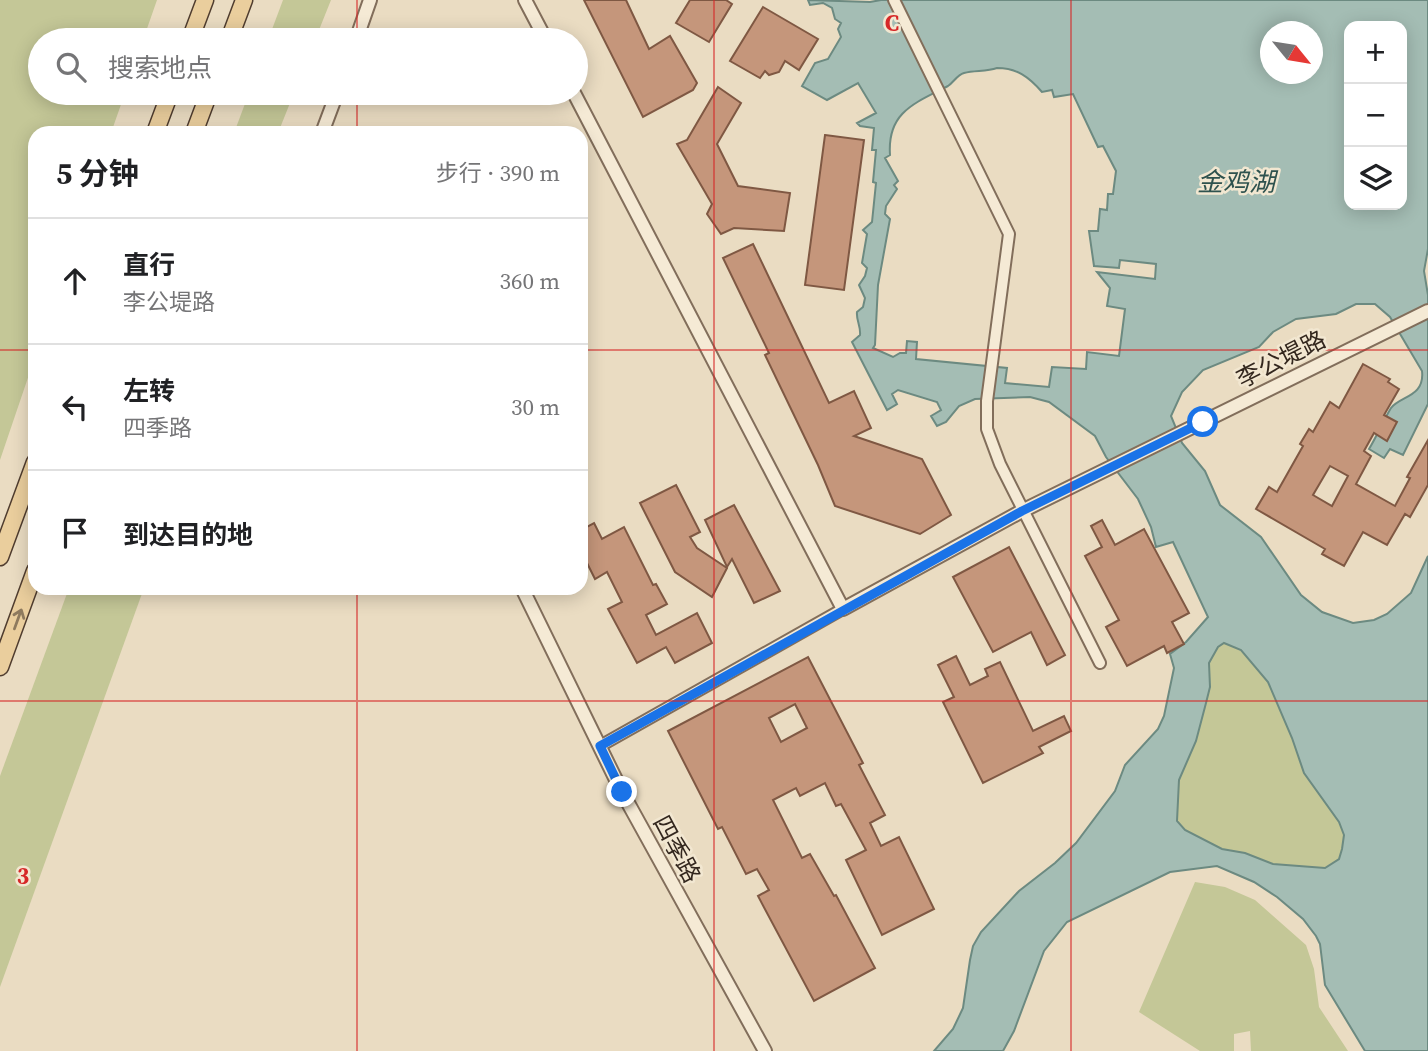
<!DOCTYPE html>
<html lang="zh">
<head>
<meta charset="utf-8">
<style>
	body { margin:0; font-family:"Source Serif 4","Noto Sans SC",serif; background:#f6f6f6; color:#202124 }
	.controls { position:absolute; right:21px; top:21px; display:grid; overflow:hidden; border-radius:14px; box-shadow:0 4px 18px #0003 }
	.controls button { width:63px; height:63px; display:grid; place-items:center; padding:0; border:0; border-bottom:2px solid #e0e0e0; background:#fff; color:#202124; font:35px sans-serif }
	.compass { position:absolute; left:1260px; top:21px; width:63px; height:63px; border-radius:50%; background:#fff; box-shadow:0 4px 18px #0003; rotate:120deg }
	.stop { position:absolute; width:21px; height:21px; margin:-16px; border:5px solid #1a73e8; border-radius:50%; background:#fff }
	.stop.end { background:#1a73e8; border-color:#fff; box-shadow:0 2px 7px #0008 }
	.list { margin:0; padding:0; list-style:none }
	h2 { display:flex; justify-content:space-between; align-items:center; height:91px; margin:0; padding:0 28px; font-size:30px }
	h2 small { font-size:23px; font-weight:400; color:#757577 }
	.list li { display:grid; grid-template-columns:46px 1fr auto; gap:21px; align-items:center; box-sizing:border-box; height:126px; padding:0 28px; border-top:2px solid #e0e0e0 }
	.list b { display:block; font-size:26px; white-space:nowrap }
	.list p { margin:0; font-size:23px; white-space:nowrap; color:#757577 }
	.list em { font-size:23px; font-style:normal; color:#757577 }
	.icon { flex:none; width:38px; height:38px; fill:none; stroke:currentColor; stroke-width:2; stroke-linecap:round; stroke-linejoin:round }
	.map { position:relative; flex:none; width:1428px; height:1051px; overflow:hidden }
	.search { position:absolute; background:#fff; box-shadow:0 4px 18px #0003; left:28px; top:28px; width:560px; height:77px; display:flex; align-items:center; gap:18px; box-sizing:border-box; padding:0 24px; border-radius:38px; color:#757577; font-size:26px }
	.panel { position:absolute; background:#fff; box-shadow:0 4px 18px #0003; left:28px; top:126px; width:560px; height:469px; border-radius:21px }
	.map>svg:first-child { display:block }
	.green { fill:#c4c797 }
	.water { fill:#a4bdb4; stroke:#6c8a81; stroke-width:2; fill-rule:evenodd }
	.building { fill:#c5967b; stroke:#7f5843; stroke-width:2; fill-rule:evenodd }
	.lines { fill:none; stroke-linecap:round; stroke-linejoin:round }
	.minor-casing { stroke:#826e5b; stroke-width:14 }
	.tertiary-casing { stroke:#826e5b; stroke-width:16 }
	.primary-casing { stroke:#503d2f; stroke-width:19 }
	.minor { stroke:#f5ead5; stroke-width:10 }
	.tertiary { stroke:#f5ead5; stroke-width:12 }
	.primary { stroke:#eace9d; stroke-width:16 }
	.oneway { stroke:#8e7a5e }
	.route { stroke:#1a73e8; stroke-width:9 }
	.grid { fill:none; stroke:#d62828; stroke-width:2; stroke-opacity:0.55 }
	.labels { text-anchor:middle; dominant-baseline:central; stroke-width:5; stroke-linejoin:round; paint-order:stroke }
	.street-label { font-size:24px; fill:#33271e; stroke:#f2e7d1 }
	.water-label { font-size:26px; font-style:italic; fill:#2e524e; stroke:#f2e7d1 }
	.grid-label { font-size:23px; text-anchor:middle; font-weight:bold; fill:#d62828; stroke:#f2e7d1; stroke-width:5; stroke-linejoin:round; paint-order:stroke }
</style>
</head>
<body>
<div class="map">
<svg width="1428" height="1051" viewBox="0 0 1428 1051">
	<rect width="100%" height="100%" fill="#eadcc2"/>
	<!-- green -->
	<g class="green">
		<polygon points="0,0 157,0 143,40 40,40 40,93 125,93 111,133 35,133 35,357 0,460"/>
		<polygon points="283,0 331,0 315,40 268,40"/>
		<polygon points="249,93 294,93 278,133 234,133"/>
		<polygon points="69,588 144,588 0,987 0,776"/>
		<polygon points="1224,643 1241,650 1268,682 1292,738 1304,773 1339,822 1344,835 1342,849 1339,859 1325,868 1273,864 1231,850 1222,849 1185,830 1177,820 1179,780 1196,741 1206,703 1210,687 1209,663 1218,647"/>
		<polygon points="1195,882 1225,887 1255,900 1306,945 1314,969 1319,1007 1348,1051 1251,1051 1250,1031 1234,1034 1234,1051 1200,1051 1139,1012"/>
	</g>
	<!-- water -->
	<path class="water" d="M808 0 870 2 881 0H1428V249L1424 271 1428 295V404L1403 455 1390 449 1384 458 1369 449C1377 436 1383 421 1391 408 1400 396 1425 397 1422 371L1390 317 1375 304H1356L1336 314 1296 319 1273 332 1259 347 1203 370 1182 392 1171 416 1182 443 1205 471 1220 505 1261 537 1301 595 1322 612 1353 623 1374 620 1387 614 1411 593 1428 556V1051H1365L1325 985 1320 944 1316 936 1303 919 1277 897 1254 882 1217 866 1170 872 1067 922 1044 951 1014 1031 1003 1051H934L953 1029 963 1008 970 960 973 946 981 932 1019 891 1055 863 1076 843 1115 791 1125 765 1158 729 1164 716 1174 668 1170 654 1186 642 1208 617 1173 542 1156 547 1151 527 1138 499 1106 457 1095 436 1049 402 1030 397 975 399 959 406 946 422 937 426 931 416 941 410 937 402 898 390 892 394 897 404 887 410 852 342 860 335C861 326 856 320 857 312L863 307 865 298 859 285 865 276 867 268 862 263 867 234 863 230 872 222 876 183 873 182 876 150H872L874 128 860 126 857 123 876 113 858 83 827 100 802 86 815 63 828 59 841 37 838 29 841 23 835 19 832 8 823 3 810 5ZM1349 26H1402V205H1349ZM1270 32H1312V74H1270ZM997 68C1017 68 1029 77 1042 92L1052 90 1054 97 1073 94 1098 147 1103 146 1116 171 1113 194H1108L1107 210 1100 209 1098 231H1089L1094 266 1119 268 1120 260 1156 264 1155 279 1097 272 1110 288 1107 306 1125 309 1119 356 1087 352 1086 369 1052 367 1049 387 1005 383 1007 368 916 359 917 342 907 341 906 353H900L893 357 873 348 875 345 878 285 890 219 885 214 886 206 897 189 894 185 898 181 885 158 890 155C887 112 915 103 948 86 954 82 957 75 964 73 975 70 986 72 997 68ZM1224 643 1241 650 1268 682 1292 738 1304 773 1339 822 1344 835 1342 849 1339 859 1325 868 1273 864 1245 853 1222 849 1185 830 1177 821 1179 780 1196 741 1206 703 1210 687 1209 663 1218 647Z"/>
	<!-- building -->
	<g class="building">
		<polygon points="584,0 626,0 649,49 670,36 697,83 693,90 643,117"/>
		<polygon points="690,0 726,0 732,4 709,42 676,23"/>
		<polygon points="763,7 818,39 799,70 785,61 779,72 769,75 765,71 760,78 730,61"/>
		<polygon points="718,87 741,103 717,144 738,186 790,193 784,231 734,228 721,234 707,214 712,204 677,144 687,140"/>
		<polygon points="825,135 864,140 844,290 805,285"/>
		<polygon points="753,244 829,403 854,391 871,428 854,436 922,459 951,515 920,534 835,506 818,465 765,355 769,353 723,258"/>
		<path d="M1363 364 1390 379 1388 382 1399 389 1384 415 1397 422 1387 441 1374 433 1364 451 1371 456 1356 484 1395 506 1410 478 1407 477 1428 440V485L1410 517 1405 514 1387 545 1363 532 1344 566 1322 554 1325 549 1256 509 1269 487 1277 492 1303 446 1300 444 1309 429 1313 432 1330 402 1339 408ZM1330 466 1348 476 1332 506 1313 495Z"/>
		<polygon points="676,485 700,532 690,537 697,548 727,568 712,597 675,572 640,503"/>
		<polygon points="734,505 780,591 754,603 732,559 727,567 705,520"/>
		<polygon points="1102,520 1115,545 1144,529 1189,613 1172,622 1184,644 1167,653 1164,646 1127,666 1106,627 1119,620 1085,556 1102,547 1091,526"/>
		<polygon points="594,523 602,539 624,527 653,585 656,584 667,604 646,615 656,635 697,613 712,643 675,663 666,647 637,663 608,609 622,602 607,572 595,579 581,551 581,530"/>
		<polygon points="1009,547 1065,655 1047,665 1031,632 993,652 953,577"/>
		<polygon points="956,656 970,685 988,676 985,669 1000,662 1033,731 1064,716 1071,731 1039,747 1043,753 983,783 943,702 954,697 938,665"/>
		<path d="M808 657 863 763 859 765 885 815 870 823 881 846 899 837 934 909 882 935 846 860 866 850 841 804 836 806 825 783 800 796 796 788 773 800 802 858 810 854 834 896 836 895 875 968 814 1001 758 896 769 890 757 869 746 874 722 827 718 829 668 731ZM795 704 807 728 781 742 769 718Z"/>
	</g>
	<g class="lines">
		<!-- minor casing -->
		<g class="minor-casing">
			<g id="minor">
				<polyline points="894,0 1009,234 987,401 987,429 1000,464 1100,663"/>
				<polyline points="600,746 843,609"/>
			</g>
		</g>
		<!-- tertiary casing -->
		<g class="tertiary-casing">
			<g id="tertiary">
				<polyline points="525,0 546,40"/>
				<polyline points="356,40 370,0"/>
				<polyline points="574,93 843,609 1022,511 1428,311"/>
				<polyline points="322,133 337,93"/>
				<polyline points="522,588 622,792 765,1051"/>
			</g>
		</g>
		<!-- primary casing -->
		<g class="primary-casing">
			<g id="primary">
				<polyline points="190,40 205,0"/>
				<polyline points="229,40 244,0"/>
				<polyline points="155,133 170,93"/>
				<polyline points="194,133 209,93"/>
				<polyline points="0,557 35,462"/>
				<polyline points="0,667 35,571"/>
			</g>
		</g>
		<!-- minor -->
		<use href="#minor" class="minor"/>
		<!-- tertiary -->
		<use href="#tertiary" class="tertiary"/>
		<!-- primary -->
		<use href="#primary" class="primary"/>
	</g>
	<!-- one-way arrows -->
	<defs><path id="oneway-shaft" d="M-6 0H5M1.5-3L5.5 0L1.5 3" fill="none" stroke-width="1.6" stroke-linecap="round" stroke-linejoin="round" transform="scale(1.75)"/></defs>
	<use class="oneway" href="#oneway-shaft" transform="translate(18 619) rotate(-70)"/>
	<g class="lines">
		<!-- route -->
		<polyline class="route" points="622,792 600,746 1022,511 1203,422"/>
	</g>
	<!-- grid -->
	<path class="grid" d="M357 0V40M714 0V1051M1071 0V1051M357 93V133M0 350H35M581 350H1428M357 588V1051M0 701H1428"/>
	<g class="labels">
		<!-- street labels -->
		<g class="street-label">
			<text transform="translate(1281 359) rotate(-27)">李公堤路</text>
			<text transform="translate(677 849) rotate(62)">四季路</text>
		</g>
		<!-- water labels -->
		<g class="water-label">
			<text x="1236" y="182">金鸡湖</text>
		</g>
	</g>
	<g class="grid-label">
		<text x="892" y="31">C</text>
		<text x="23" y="884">3</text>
	</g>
</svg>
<div class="controls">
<button>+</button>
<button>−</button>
<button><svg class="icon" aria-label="layers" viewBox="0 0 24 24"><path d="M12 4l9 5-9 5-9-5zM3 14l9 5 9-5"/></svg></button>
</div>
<svg class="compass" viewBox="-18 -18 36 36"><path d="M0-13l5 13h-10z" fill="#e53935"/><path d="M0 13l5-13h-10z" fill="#757577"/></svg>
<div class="stop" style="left:1203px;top:422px"></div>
<div class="stop end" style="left:622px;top:792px"></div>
<div class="search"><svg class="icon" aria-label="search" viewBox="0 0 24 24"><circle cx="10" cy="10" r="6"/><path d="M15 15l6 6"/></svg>搜索地点</div>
<section class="panel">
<h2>5 分钟<small>步行 · 390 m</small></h2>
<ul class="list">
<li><svg class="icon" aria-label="ahead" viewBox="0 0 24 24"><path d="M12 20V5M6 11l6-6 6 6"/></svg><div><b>直行</b><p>李公堤路</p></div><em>360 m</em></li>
<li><svg class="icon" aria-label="left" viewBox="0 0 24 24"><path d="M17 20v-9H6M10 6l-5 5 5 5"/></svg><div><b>左转</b><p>四季路</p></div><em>30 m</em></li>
<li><svg class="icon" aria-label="arrive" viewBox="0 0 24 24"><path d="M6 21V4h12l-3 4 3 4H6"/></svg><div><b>到达目的地</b></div></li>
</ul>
</section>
</div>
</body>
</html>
